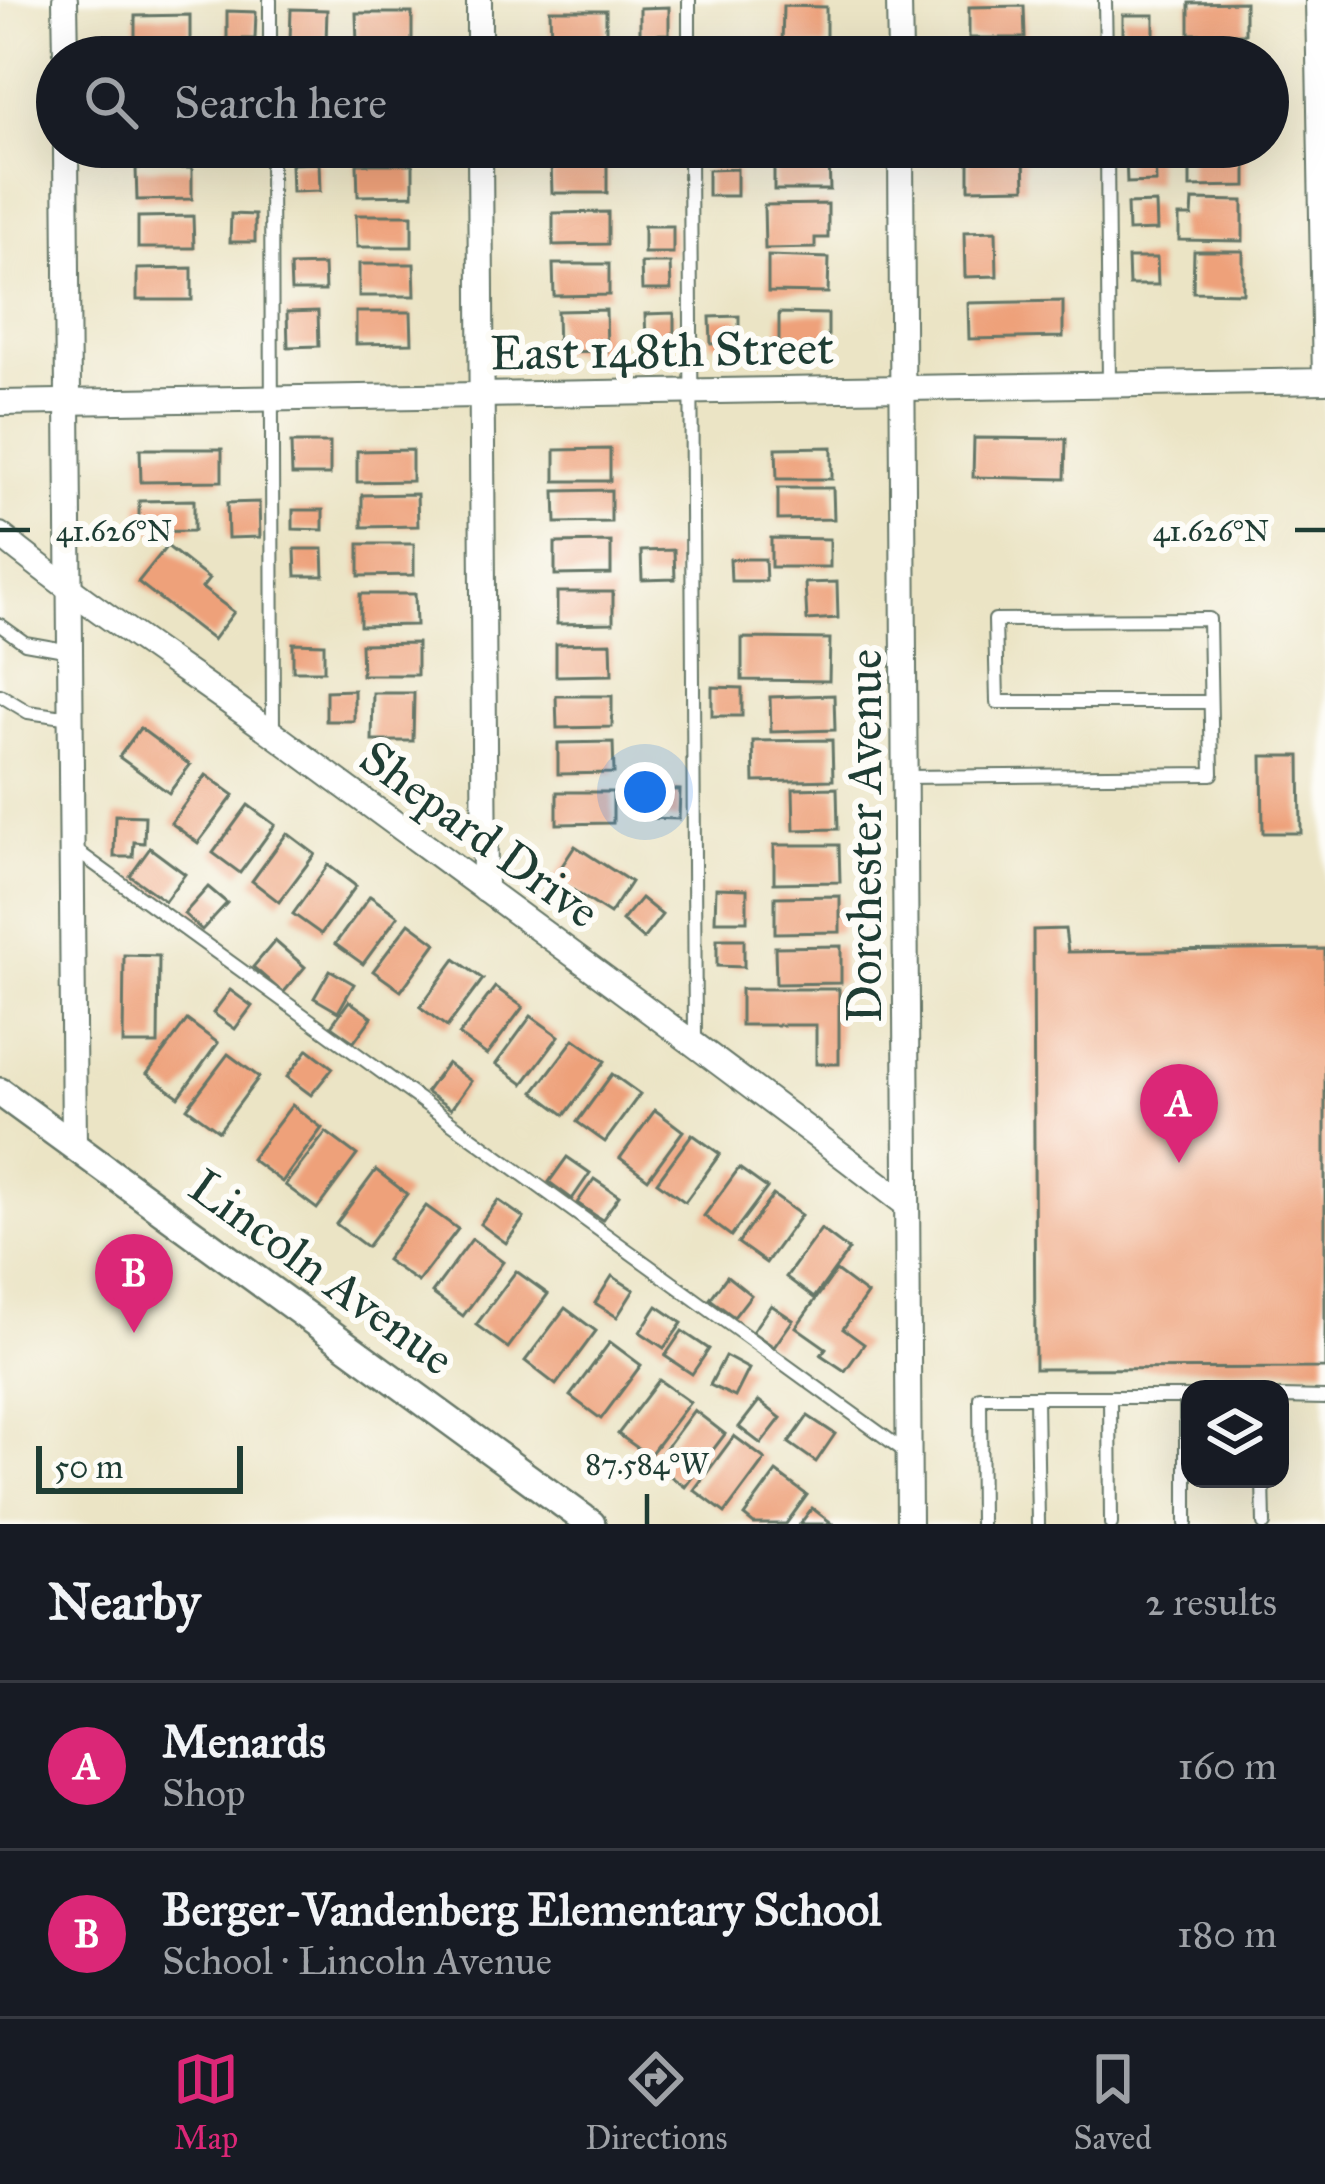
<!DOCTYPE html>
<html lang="en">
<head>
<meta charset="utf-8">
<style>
	body { margin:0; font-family:"IM FELL Great Primer",serif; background:#242831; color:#f1f3f6 }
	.controls { position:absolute; right:36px; bottom:36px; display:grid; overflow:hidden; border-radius:24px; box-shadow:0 12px 48px #0002 }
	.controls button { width:108px; height:108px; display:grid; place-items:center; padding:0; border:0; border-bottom:3px solid #363941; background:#171b24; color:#f1f3f6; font:60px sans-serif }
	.scale { position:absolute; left:36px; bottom:30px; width:207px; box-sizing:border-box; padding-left:12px; border:6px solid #1f3d34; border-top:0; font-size:33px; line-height:42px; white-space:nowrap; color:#1f3d34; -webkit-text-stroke:9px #fdfcf7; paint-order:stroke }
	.you { position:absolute; left:645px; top:792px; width:42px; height:42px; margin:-30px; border:9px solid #fff; border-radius:50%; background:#1a73e8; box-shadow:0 0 0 18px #1a73e833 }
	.badge { display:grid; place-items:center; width:78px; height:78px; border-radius:50%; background:#db2777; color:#fff; font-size:39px; font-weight:700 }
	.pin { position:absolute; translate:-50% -99px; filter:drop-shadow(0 3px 6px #0008) }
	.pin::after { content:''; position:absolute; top:63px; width:42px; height:36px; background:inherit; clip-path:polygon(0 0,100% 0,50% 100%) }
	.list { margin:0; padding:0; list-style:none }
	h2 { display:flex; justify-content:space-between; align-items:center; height:156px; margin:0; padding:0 48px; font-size:51px }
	h2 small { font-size:39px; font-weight:400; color:#9ea1a6 }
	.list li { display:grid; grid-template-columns:78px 1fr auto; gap:36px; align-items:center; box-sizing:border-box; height:168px; padding:0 48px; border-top:3px solid #363941 }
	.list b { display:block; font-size:45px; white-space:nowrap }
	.list p { margin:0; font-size:39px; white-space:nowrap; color:#9ea1a6 }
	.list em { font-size:39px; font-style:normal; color:#9ea1a6 }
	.icon { flex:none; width:66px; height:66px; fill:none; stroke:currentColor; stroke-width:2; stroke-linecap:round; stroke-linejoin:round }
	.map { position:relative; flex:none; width:1325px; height:1524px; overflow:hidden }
	.search { position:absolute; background:#171b24; box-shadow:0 12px 48px #0002; left:36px; right:36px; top:36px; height:132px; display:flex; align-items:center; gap:30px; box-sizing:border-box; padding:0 42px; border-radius:66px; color:#9ea1a6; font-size:45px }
	.sheet { height:492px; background:#171b24 }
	nav { display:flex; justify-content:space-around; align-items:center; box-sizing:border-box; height:168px; border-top:3px solid #363941; background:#171b24; font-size:33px; color:#9ea1a6 }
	nav a { display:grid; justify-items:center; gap:6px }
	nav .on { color:#db2777 }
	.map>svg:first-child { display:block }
	.building { fill:#eea17a }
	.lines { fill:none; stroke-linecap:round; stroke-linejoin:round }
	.service-casing { stroke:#667767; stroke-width:16 }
	.minor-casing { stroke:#667767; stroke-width:28 }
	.tertiary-casing { stroke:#667767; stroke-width:32 }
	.service { stroke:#fff; stroke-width:12 }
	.minor { stroke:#fff; stroke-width:24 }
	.tertiary { stroke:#fff; stroke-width:27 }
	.ticks { fill:none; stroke:#1f3d34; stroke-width:4.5 }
	.labels { text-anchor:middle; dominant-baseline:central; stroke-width:12; stroke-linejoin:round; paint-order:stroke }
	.street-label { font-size:48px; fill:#1f3d34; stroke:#fdfcf7 }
	.ticks-label { font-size:30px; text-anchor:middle; fill:#1f3d34; stroke:#fdfcf7; stroke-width:12; stroke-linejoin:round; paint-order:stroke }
</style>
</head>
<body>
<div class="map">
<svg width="1325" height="1524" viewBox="0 0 1325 1524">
	<rect width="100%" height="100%" fill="#fdfcf7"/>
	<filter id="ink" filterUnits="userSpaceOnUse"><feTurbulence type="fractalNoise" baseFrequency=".00833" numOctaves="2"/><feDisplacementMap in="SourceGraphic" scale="24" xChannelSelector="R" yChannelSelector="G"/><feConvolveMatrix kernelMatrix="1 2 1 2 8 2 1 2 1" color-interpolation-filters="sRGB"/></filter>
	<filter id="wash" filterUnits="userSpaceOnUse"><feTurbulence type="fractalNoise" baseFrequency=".004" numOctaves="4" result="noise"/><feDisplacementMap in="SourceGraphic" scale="48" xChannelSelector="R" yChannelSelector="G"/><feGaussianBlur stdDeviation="2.7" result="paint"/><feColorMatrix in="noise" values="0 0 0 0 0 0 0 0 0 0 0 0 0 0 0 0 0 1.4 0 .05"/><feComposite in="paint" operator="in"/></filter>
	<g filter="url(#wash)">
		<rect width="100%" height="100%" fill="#ebe4c5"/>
		<g id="blocks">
			<!-- building -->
			<g class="building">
				<polygon points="1245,2 1245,34 1189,34 1189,3"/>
				<polygon points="783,6 826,7 826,47 782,46"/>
				<polygon points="1024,6 1025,38 969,38 969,7"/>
				<polygon points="669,7 669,34 640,35 640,8"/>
				<polygon points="291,9 327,10 326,43 290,42"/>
				<polygon points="550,10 606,10 606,41 551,42"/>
				<polygon points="227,11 256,12 255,39 227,39"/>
				<polygon points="356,13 412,13 412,44 357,45"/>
				<polygon points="190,15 190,47 135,47 135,16"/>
				<rect x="1123" y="15" width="31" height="21"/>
				<polygon points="1155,155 1156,182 1127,183 1126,156"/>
				<polygon points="1190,155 1246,155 1246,186 1190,187"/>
				<polygon points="1024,157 1025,188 969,189 969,158"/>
				<polygon points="829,158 830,190 774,190 774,159"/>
				<polygon points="551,161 607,161 607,193 552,193"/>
				<polygon points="319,163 320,191 292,192 291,164"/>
				<polygon points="357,164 413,164 413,195 358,196"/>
				<polygon points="136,168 192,168 192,199 137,200"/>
				<polygon points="737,169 737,196 708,196 708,170"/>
				<polygon points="1193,200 1243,201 1243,241 1179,240 1179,216 1192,216"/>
				<polygon points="1156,203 1157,230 1128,231 1127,204"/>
				<polygon points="828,204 828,238 815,238 815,248 765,249 764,205"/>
				<polygon points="608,212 608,244 553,245 553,213"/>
				<polygon points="231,214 255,215 255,242 230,242"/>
				<polygon points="356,215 412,215 412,247 357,247"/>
				<polygon points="193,216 194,248 138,248 138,217"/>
				<rect x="644" y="226" width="29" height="27"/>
				<polygon points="996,231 997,276 965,277 964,232"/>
				<polygon points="1194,251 1243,251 1243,293 1193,292"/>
				<polygon points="768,256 829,258 828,293 768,292"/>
				<polygon points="1128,258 1157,258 1158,285 1129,285"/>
				<polygon points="641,263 670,263 671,290 642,290"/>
				<polygon points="359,264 414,264 415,296 359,296"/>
				<polygon points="553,264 609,264 609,295 554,296"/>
				<polygon points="324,265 325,291 291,291 290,266"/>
				<polygon points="192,268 192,300 137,300 137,269"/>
				<polygon points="1063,301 1063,337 969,339 968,303"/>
				<polygon points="606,310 607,351 558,352 557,311"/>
				<polygon points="318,311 319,346 288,347 287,312"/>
				<polygon points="356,312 411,312 412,343 356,344"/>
				<polygon points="674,313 674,340 646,341 645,314"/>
				<polygon points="779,313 828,314 828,350 779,349"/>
				<polygon points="739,316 739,343 711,344 710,317"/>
				<polygon points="974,438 1066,439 1065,479 973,477"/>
				<polygon points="291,443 330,443 330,475 292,475"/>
				<polygon points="832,447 832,479 777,479 776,448"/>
				<polygon points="140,449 222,449 222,481 141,482"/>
				<polygon points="610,449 610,481 555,481 555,450"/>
				<polygon points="412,450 412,481 357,482 357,451"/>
				<polygon points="778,488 833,488 834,519 778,520"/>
				<polygon points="611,490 611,522 556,523 555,491"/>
				<polygon points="417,494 418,526 362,527 362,495"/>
				<polygon points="194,500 194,531 139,532 139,501"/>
				<polygon points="259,502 260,537 228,538 227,503"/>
				<polygon points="293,510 323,510 323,530 293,529"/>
				<polygon points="771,538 830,539 830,567 771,567"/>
				<polygon points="611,542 611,574 555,575 555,543"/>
				<polygon points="359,544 414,544 414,575 359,576"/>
				<polygon points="167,546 209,579 202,588 234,612 213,640 138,582"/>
				<polygon points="295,549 323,549 324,576 296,576"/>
				<polygon points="674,550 675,579 642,580 641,551"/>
				<polygon points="730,559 765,559 766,581 731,581"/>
				<polygon points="837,582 838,618 807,620 805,583"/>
				<polygon points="557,592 613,592 613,623 557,624"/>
				<polygon points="360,594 415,594 416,625 360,626"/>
				<polygon points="742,638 830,639 829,681 742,680"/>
				<polygon points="293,643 324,644 324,671 293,671"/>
				<polygon points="417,643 417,675 362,675 361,644"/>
				<polygon points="611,643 612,675 556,676 556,644"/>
				<polygon points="712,687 742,688 742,716 712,716"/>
				<polygon points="354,690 354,721 326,721 326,691"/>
				<polygon points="373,693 414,693 413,741 372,741"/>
				<polygon points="834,695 835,730 771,732 770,697"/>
				<polygon points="556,696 612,696 612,727 557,728"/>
				<polygon points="140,728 190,765 169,793 119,757"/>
				<polygon points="832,740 833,780 754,782 753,741"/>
				<polygon points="613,742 614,773 558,774 558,743"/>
				<polygon points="1262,756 1300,756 1301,833 1263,833"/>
				<polygon points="206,775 234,795 198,843 171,823"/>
				<polygon points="837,788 838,829 794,830 793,789"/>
				<polygon points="647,789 680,790 679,819 646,818"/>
				<polygon points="557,792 613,792 613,823 557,824"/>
				<polygon points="248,805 275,825 240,873 213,853"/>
				<polygon points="115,815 145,816 144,843 134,842 133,857 114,857"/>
				<polygon points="287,833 315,854 279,902 252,881"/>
				<polygon points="774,845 839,845 840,882 774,883"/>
				<polygon points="575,846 631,882 610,914 554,878"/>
				<polygon points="150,848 185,874 165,901 130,876"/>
				<polygon points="328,865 356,886 321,934 293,914"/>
				<polygon points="208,887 227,903 202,930 184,914"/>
				<polygon points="716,888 747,889 747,921 715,921"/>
				<polygon points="370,896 398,916 363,964 335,944"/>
				<polygon points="840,896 840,932 775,933 775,897"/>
				<polygon points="641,898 662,915 643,939 622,921"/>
				<polygon points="409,923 436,943 401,991 373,971"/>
				<polygon points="1065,929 1068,952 1325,949 1325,1368 1035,1369 1033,930"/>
				<polygon points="717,939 744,939 744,967 717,966"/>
				<polygon points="275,941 305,967 283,993 253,967"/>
				<polygon points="841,946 841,983 776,984 775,947"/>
				<polygon points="124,955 159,956 158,1044 123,1044"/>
				<polygon points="455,959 483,979 447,1027 420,1007"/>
				<polygon points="330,970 354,984 338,1012 314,998"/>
				<polygon points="495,987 523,1007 487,1055 459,1035"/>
				<polygon points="741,989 839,989 839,1064 816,1064 816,1025 741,1025"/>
				<polygon points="230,990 252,1006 235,1029 213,1013"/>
				<polygon points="349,1001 372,1017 354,1042 331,1026"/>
				<polygon points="531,1016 559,1036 523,1084 496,1064"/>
				<polygon points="187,1020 218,1043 179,1097 147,1074"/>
				<polygon points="574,1039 605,1061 565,1115 534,1092"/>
				<polygon points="308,1049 333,1068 311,1095 287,1077"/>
				<polygon points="228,1054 259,1077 219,1131 187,1108"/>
				<polygon points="447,1063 471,1081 451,1109 426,1092"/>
				<polygon points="612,1074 640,1094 605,1142 577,1122"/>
				<polygon points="292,1105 322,1128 282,1182 251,1159"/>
				<polygon points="655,1110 683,1131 648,1179 620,1158"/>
				<polygon points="326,1132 357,1155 317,1209 285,1185"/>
				<polygon points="692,1134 720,1154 685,1202 657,1182"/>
				<polygon points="567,1157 590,1173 572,1199 549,1182"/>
				<polygon points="739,1168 767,1188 731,1236 704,1216"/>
				<polygon points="376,1170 407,1194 367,1247 336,1224"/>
				<polygon points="594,1179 619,1196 602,1220 577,1203"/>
				<polygon points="773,1195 801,1215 766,1263 738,1243"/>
				<polygon points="498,1200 524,1218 506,1243 480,1224"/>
				<polygon points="426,1206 458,1229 418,1282 386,1260"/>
				<polygon points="821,1229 849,1250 814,1298 786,1277"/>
				<polygon points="472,1239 503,1262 463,1316 432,1293"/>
				<polygon points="516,1271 548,1294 508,1348 476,1325"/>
				<polygon points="836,1271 867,1294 843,1329 864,1344 845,1371 821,1355 826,1348 796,1327"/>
				<polygon points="612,1276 634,1290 617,1317 595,1303"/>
				<polygon points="727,1276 751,1295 734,1317 710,1299"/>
				<polygon points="771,1305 793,1320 774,1347 752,1332"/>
				<polygon points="657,1306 682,1323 664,1348 640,1332"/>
				<polygon points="565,1308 596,1331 556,1385 525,1361"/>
				<polygon points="682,1331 709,1349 692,1374 665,1356"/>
				<polygon points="610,1342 641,1365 601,1419 570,1396"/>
				<polygon points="725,1356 749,1369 735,1397 710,1385"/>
				<polygon points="659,1380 690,1402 649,1456 618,1434"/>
				<polygon points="759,1401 781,1418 761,1444 739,1427"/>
				<polygon points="694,1410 725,1434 685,1487 654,1464"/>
				<polygon points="808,1416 835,1434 816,1462 789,1443"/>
				<polygon points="734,1436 765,1459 725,1513 694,1490"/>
				<polygon points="776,1472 807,1495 786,1524 754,1524 744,1516"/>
				<polygon points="812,1508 833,1524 800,1524"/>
			</g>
		</g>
	</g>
	<g filter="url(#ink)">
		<use href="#blocks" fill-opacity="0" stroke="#667767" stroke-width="3"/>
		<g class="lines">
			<!-- service casing -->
			<g class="service-casing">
				<g id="service">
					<polyline points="270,0 270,57"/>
					<polyline points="689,0 689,57"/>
					<polyline points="1105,0 1106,57"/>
					<polyline points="271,147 273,734"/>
					<polyline points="690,147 695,1042"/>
					<polyline points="1107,147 1109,385"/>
					<polyline points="0,625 25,643 70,651"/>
					<polyline points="0,695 28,712 71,718"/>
					<polyline points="905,777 1212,774 1209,619 995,620 997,702 1210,702"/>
					<polyline points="74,849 907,1453"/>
					<polyline points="1036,1397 1038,1524"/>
					<polyline points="1110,1397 1111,1524"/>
					<polyline points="1186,1397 1186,1524"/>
					<polyline points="1280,1397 1325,1398"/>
					<polyline points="1263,1479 1264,1524"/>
					<polyline points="981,1524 980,1397 1190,1397"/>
				</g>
			</g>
			<!-- minor casing -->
			<g class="minor-casing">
				<g id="minor">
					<polyline points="65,0 66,57"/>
					<polyline points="479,0 479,57"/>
					<polyline points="899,0 900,57"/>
					<polyline points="66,147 74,1147"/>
					<polyline points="480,147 485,890"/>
					<polyline points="901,147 909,1524"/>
					<polyline points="0,403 1325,381 1318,0"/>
					<path d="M0 535C90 608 186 670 279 738 489 893 700 1046 907 1205"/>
				</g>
			</g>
			<!-- tertiary casing -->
			<g class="tertiary-casing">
				<polyline id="tertiary" points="0,1092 591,1524"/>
			</g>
			<!-- service -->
			<use href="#service" class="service"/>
			<!-- minor -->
			<use href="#minor" class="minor"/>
			<!-- tertiary -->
			<use href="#tertiary" class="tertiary"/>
		</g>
	</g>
	<!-- ticks -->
	<path class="ticks" d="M0 530H30M1295 530H1325M647 1494V1524"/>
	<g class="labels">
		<!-- street labels -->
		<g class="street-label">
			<text transform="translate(662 350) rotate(-1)">East 148th Street</text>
			<text transform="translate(480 834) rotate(36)">Shepard Drive</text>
			<text transform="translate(864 836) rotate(-90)">Dorchester Avenue</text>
			<text transform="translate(322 1272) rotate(36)">Lincoln Avenue</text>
		</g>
	</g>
	<g class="ticks-label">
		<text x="114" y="541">41.626°N</text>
		<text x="1211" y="541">41.626°N</text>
		<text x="647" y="1474">87.584°W</text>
	</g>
</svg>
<div class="controls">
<button><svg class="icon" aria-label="layers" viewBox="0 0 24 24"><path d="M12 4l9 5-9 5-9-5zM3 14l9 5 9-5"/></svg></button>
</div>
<div class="scale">50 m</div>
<div class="you"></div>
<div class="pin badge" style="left:1179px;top:1163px">A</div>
<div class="pin badge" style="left:134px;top:1333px">B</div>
<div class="search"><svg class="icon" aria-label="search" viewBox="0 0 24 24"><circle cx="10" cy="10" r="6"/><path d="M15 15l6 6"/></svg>Search here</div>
</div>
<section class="sheet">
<h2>Nearby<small>2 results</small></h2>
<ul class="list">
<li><span class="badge">A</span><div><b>Menards</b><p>Shop</p></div><em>160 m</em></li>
<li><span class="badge">B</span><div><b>Berger-Vandenberg Elementary School</b><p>School · Lincoln Avenue</p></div><em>180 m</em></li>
</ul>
</section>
<nav>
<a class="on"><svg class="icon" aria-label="map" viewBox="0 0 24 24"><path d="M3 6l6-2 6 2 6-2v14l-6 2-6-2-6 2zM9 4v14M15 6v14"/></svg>Map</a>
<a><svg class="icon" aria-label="directions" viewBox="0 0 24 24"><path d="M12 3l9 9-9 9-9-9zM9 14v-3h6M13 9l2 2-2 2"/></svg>Directions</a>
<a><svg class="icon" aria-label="saved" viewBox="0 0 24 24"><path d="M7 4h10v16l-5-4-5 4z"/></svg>Saved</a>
</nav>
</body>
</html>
